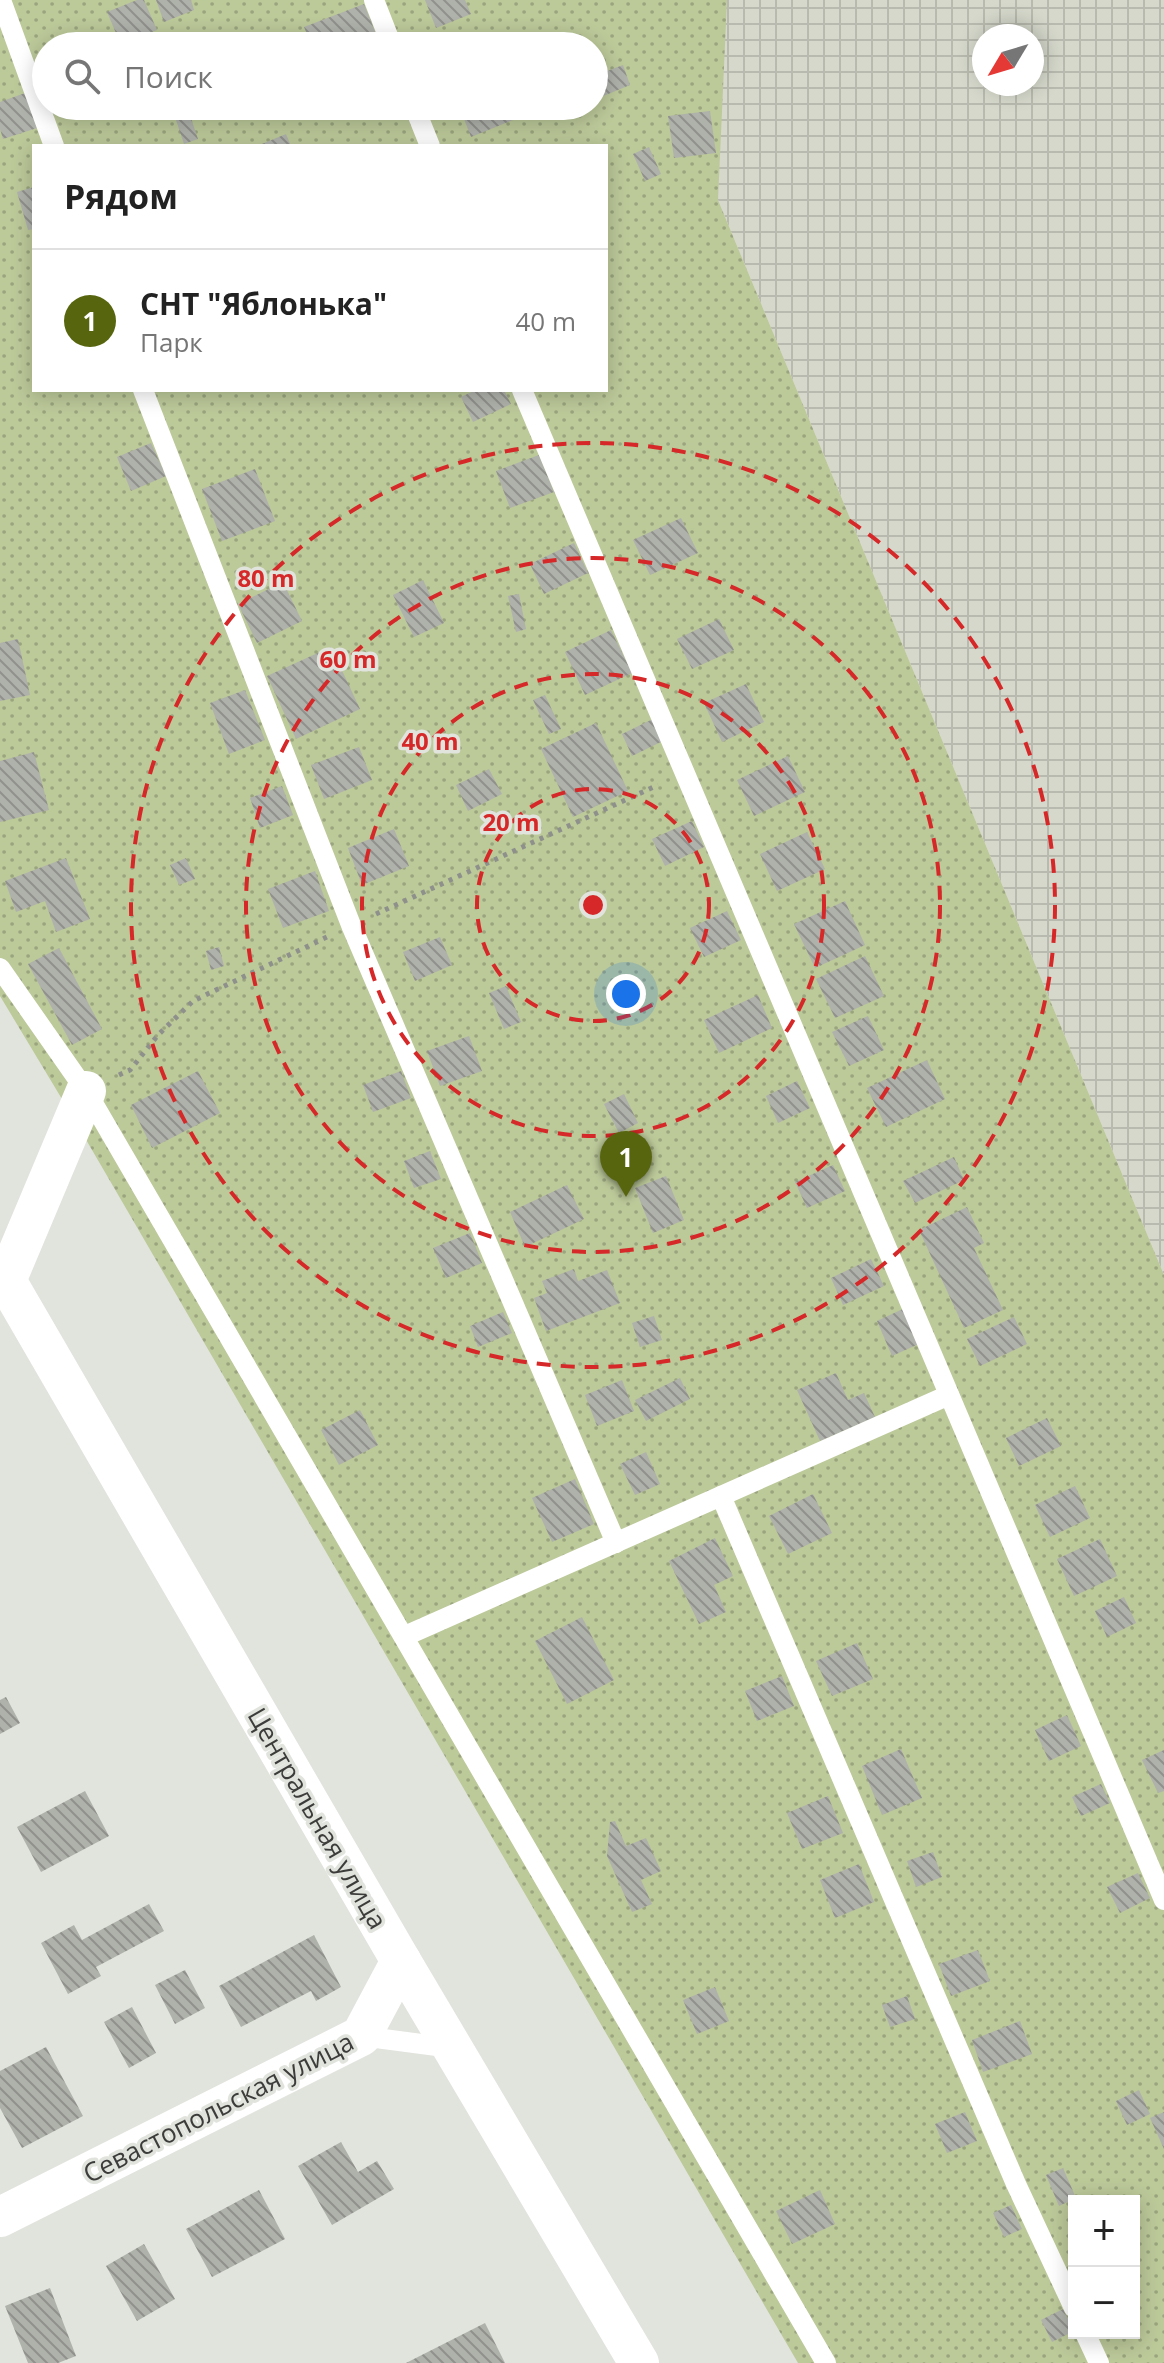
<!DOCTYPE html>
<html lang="ru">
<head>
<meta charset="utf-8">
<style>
	body { margin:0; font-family:"Open Sans",sans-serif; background:#f2f2f2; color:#222 }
	.controls { position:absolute; right:24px; bottom:24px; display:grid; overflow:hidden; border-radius:0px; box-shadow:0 4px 20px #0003 }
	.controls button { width:72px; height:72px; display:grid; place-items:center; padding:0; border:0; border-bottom:2px solid #e0e0e0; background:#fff; color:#222; font:40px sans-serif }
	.compass { position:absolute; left:972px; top:24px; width:72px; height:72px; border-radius:50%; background:#fff; box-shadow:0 4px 20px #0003; rotate:232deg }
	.you { position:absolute; left:626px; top:994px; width:28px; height:28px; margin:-20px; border:6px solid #fff; border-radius:50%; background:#1a73e8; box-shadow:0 0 0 12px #1a73e833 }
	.badge { display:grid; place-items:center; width:52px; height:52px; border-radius:50%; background:#57660e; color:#fff; font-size:26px; font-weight:700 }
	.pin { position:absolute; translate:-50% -66px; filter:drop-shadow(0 2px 4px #0008) }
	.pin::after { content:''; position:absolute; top:42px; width:28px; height:24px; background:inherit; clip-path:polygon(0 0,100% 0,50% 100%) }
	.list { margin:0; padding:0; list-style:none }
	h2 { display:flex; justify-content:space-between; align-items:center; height:104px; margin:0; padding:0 32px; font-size:34px }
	h2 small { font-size:26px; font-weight:400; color:#767676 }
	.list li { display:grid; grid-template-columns:52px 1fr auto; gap:24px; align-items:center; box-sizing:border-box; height:144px; padding:0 32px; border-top:2px solid #e0e0e0 }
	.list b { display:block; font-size:30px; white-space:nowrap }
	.list p { margin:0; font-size:26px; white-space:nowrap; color:#767676 }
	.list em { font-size:26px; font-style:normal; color:#767676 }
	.icon { flex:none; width:44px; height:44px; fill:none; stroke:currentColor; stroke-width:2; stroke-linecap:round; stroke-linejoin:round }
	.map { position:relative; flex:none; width:1164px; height:2363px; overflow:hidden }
	.search { position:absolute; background:#fff; box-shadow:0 4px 20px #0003; left:32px; top:32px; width:576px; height:88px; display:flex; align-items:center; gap:20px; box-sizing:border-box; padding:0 28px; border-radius:44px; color:#767676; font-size:30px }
	.panel { position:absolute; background:#fff; box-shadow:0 4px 20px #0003; left:32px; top:144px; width:576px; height:248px; border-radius:0px }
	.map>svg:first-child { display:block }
	.industrial { fill:url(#industrial-grid); fill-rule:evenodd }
	.garden { fill:url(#garden-dots); fill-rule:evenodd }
	.building { fill:url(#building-back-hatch) }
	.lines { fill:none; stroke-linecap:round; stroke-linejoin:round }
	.path { stroke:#8e908c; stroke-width:5; stroke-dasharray:4 6; stroke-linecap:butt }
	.service { stroke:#fff; stroke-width:20 }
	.minor { stroke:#fff; stroke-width:40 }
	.ring { fill:none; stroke:#d62828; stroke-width:4; stroke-dasharray:14 10 }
	.labels { text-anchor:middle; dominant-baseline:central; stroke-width:7; stroke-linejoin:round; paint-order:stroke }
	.street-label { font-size:26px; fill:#3c3d3b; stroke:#e1e3dd }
	.centre { fill:#d62828; stroke:#e1e3dd; stroke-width:4 }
	.ring-label { font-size:24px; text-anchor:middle; font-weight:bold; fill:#d62828; stroke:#e1e3dd; stroke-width:7; stroke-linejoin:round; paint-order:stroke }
</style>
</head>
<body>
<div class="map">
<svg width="1164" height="2363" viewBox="0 0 1164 2363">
	<defs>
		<pattern id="industrial-grid" width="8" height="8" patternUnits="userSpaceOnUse" patternTransform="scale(2)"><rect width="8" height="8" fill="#d5d8cb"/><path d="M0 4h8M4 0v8" fill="none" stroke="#b8baaf"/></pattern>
		<pattern id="garden-dots" width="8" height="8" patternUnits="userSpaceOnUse" patternTransform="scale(2)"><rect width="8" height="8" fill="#bcc999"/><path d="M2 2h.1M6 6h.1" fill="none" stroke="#9aa47e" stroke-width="1.8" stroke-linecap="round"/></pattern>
		<pattern id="building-back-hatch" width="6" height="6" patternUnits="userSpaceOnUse" patternTransform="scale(2)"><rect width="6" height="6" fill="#afb1ab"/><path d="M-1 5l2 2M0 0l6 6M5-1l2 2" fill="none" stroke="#90918c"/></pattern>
	</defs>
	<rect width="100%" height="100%" fill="#e1e3dd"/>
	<!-- industrial -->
	<path class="industrial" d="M721 0H1164V1275L718 200ZM984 36H1032V84H984Z"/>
	<!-- garden -->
	<path class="garden" d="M0 0H727L718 200 1164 1275V2363H798L74 1119 0 996ZM46 46H594V106H46ZM34 146H606V390H34ZM1074 2201H1134V2333H1074Z"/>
	<!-- building -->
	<g class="building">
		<polygon points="137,0 144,0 157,30 121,45 107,12"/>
		<polygon points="156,0 191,0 194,10 164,22"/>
		<polygon points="425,0 465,0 471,14 436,28"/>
		<polygon points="364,4 381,46 312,46 304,27"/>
		<polygon points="623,65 630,85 601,97 594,76"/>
		<polygon points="25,93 37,128 3,139 0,129 0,102"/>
		<polygon points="179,106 187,106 198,139 184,144 172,108"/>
		<polygon points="459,106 508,106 513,120 471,137"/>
		<polygon points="710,111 716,153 674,158 668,116"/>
		<polygon points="286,134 291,146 257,146"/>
		<polygon points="649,147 661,174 645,181 633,154"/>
		<polygon points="34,187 34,229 28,230 17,192"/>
		<polygon points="476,390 504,390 511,404 473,422 461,397"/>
		<polygon points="151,443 166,476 131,491 117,457"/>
		<polygon points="539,455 554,492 510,508 496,471"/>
		<polygon points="255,469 275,521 222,541 202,489"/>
		<polygon points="681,518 698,553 650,575 633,540"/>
		<polygon points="574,543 588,573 544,594 530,564"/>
		<polygon points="423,580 444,623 414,637 393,595"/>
		<polygon points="283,582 302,621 257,643 238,604"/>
		<polygon points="519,594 526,629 516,632 508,596"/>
		<polygon points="719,619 734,650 692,669 677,639"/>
		<polygon points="611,630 632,673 585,695 565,652"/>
		<polygon points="18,639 30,695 0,701 0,643"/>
		<polygon points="331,647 360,709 296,739 267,676"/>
		<polygon points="746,684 764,722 722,742 704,703"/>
		<polygon points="245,690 265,740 229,754 210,703"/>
		<polygon points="545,695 561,729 549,734 533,700"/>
		<polygon points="657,717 667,739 632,756 622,734"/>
		<polygon points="596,723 628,791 573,817 541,749"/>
		<polygon points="359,747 372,780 324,799 311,765"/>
		<polygon points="34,752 49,810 0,822 0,761"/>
		<polygon points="788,756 805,792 754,816 737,780"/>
		<polygon points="489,769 502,794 468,811 456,785"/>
		<polygon points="282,786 293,815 260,828 250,798"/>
		<polygon points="692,821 704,847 665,866 652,839"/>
		<polygon points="394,829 409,866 362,885 348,848"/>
		<polygon points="807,832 825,869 777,891 760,854"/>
		<polygon points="66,858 90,919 56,932 45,901 16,912 5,881"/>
		<polygon points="186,858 195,879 179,885 170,865"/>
		<polygon points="315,871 329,911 283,928 268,889"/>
		<polygon points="845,901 865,945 815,968 794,924"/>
		<polygon points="727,911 741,940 704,957 690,928"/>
		<polygon points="440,937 452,965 415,981 403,952"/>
		<polygon points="219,947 224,966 211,970 206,951"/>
		<polygon points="59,948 102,1029 72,1045 28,964"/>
		<polygon points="865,956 884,996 835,1018 816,979"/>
		<polygon points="506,986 521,1022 504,1029 489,993"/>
		<polygon points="758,995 772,1028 719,1053 704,1020"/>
		<polygon points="868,1016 884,1050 849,1066 832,1032"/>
		<polygon points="469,1036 482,1071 440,1086 427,1051"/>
		<polygon points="927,1060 945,1099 886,1127 867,1088"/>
		<polygon points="198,1071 220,1113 152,1148 131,1105"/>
		<polygon points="401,1071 411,1098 373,1112 363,1085"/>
		<polygon points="797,1081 810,1108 778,1123 766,1096"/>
		<polygon points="624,1094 638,1123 619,1133 604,1104"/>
		<polygon points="430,1151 441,1179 414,1188 404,1161"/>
		<polygon points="954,1157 964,1180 915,1203 903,1181"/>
		<polygon points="833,1165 845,1191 807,1208 795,1182"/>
		<polygon points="666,1176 684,1220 653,1233 635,1188"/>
		<polygon points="567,1185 584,1219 525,1247 510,1212"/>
		<polygon points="967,1207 984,1243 974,1248 1003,1310 964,1328 919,1230"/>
		<polygon points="470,1233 482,1263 446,1278 433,1248"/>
		<polygon points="871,1259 884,1286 843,1305 831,1278"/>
		<polygon points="574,1269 578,1281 607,1270 620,1303 546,1331 534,1298 547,1293 542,1281"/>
		<polygon points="905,1308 921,1343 892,1356 877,1321"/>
		<polygon points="503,1312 512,1333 478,1347 470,1326"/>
		<polygon points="654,1316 662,1340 640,1347 632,1323"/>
		<polygon points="1014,1317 1027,1344 980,1366 967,1339"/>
		<polygon points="836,1373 848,1400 864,1393 875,1417 820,1441 797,1390"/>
		<polygon points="680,1378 690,1399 646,1421 635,1400"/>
		<polygon points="622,1380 634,1411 597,1426 585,1395"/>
		<polygon points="360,1410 378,1445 339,1465 321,1430"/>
		<polygon points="1047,1418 1061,1446 1019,1466 1006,1438"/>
		<polygon points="646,1452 660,1484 635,1495 620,1464"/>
		<polygon points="575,1479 594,1524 552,1542 532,1498"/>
		<polygon points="1075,1486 1090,1518 1050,1537 1035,1505"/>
		<polygon points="813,1494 832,1533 788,1554 769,1516"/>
		<polygon points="715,1538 733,1576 714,1585 726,1612 699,1624 669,1561"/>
		<polygon points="1100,1539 1117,1576 1074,1596 1057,1559"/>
		<polygon points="1124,1597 1136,1623 1107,1637 1095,1611"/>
		<polygon points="582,1617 614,1680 567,1704 535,1641"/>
		<polygon points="857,1643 873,1679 832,1696 816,1661"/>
		<polygon points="782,1676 794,1706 757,1721 745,1691"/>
		<polygon points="6,1697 20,1723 0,1734 0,1700"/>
		<polygon points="1067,1715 1081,1746 1049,1761 1035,1730"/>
		<polygon points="901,1749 922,1798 882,1815 862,1766"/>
		<polygon points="1164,1750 1164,1791 1158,1793 1142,1760"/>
		<polygon points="1101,1784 1110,1803 1081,1816 1072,1797"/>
		<polygon points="85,1791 109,1836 41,1872 17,1827"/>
		<polygon points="828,1796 843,1833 802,1849 787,1813"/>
		<polygon points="615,1821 626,1846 646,1838 661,1871 641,1880 652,1904 632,1912 607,1856 610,1822"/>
		<polygon points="933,1852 942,1877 916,1887 907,1861"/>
		<polygon points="859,1864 874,1902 835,1918 820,1880"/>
		<polygon points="1138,1873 1150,1898 1120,1913 1107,1887"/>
		<polygon points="149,1904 164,1931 96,1967 101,1976 68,1994 41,1943 74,1925 82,1940"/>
		<polygon points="314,1935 341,1987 316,2001 311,1991 241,2027 219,1986"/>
		<polygon points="978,1950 990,1981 951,1996 939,1964"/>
		<polygon points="185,1970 205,2008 175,2024 155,1985"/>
		<polygon points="715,1987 729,2021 697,2034 683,2000"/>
		<polygon points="907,1996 915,2019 890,2027 882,2005"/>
		<polygon points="132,2007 156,2053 129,2068 104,2022"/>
		<polygon points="1020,2021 1032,2054 983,2072 972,2040"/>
		<polygon points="46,2047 83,2116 22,2148 0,2108 0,2071"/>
		<polygon points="1139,2090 1150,2114 1127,2125 1116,2101"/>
		<polygon points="965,2112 977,2141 947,2153 935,2124"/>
		<polygon points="1164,2112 1164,2149 1150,2118"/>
		<polygon points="341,2142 358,2172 377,2161 394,2189 332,2225 298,2166"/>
		<polygon points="1063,2168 1076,2198 1059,2206 1046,2175"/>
		<polygon points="259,2190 285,2239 212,2277 186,2229"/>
		<polygon points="820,2190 835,2224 792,2244 776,2211"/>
		<polygon points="1011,2205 1022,2229 1004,2237 993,2213"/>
		<polygon points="144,2244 175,2299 137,2321 106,2266"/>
		<polygon points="50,2288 76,2356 58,2363 28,2363 5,2306"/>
		<polygon points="1063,2309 1074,2331 1052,2342 1041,2320"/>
		<polygon points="485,2323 505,2363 406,2363"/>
	</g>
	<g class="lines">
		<!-- path -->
		<g class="path">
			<polyline points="376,914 658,785"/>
			<polyline points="119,1075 130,1070 158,1035 193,1001 327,937"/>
		</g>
		<!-- service -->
		<g class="service">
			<polyline points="1,0 54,146"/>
			<polyline points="374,0 392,46"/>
			<polyline points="414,106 430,146"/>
			<polyline points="143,390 351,925 616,1543"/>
			<polyline points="522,390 1164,1900"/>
			<polyline points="0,968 86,1091 826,2363"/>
			<polyline points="721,1496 1016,2184 1074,2308"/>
			<polyline points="405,1636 949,1395"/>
			<polyline points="361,2036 452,2048"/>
			<polyline points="1085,2333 1099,2363"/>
		</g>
		<!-- minor -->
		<g class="minor">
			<polyline points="0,1270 401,1961 639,2363"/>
			<polyline points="6,1281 86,1091"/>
			<polyline points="0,2217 361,2036 401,1961"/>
		</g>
	</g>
	<!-- distance rings -->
	<g class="ring">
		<circle cx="593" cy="905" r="116"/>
		<circle cx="593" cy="905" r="231"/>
		<circle cx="593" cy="905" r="347"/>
		<circle cx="593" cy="905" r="462"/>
	</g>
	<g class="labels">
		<!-- street labels -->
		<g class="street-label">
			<text transform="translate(318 1818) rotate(60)">Центральная улица</text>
			<text transform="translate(218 2107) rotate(-27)">Севастопольская улица</text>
		</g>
	</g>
	<circle cx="593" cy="905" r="12" class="centre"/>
	<g class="ring-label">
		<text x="266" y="587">80 m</text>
		<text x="348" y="668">60 m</text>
		<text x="430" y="750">40 m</text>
		<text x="511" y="831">20 m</text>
	</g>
</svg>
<div class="controls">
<button>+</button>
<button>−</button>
</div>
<svg class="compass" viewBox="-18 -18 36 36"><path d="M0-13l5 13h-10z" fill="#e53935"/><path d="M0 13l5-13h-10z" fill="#767676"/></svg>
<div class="you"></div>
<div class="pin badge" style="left:626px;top:1197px">1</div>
<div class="search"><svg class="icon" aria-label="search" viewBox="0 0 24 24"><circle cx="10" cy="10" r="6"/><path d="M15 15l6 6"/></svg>Поиск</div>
<section class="panel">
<h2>Рядом<small></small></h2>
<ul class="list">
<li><span class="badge">1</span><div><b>СНТ &quot;Яблонька&quot;</b><p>Парк</p></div><em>40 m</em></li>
</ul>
</section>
</div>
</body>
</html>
